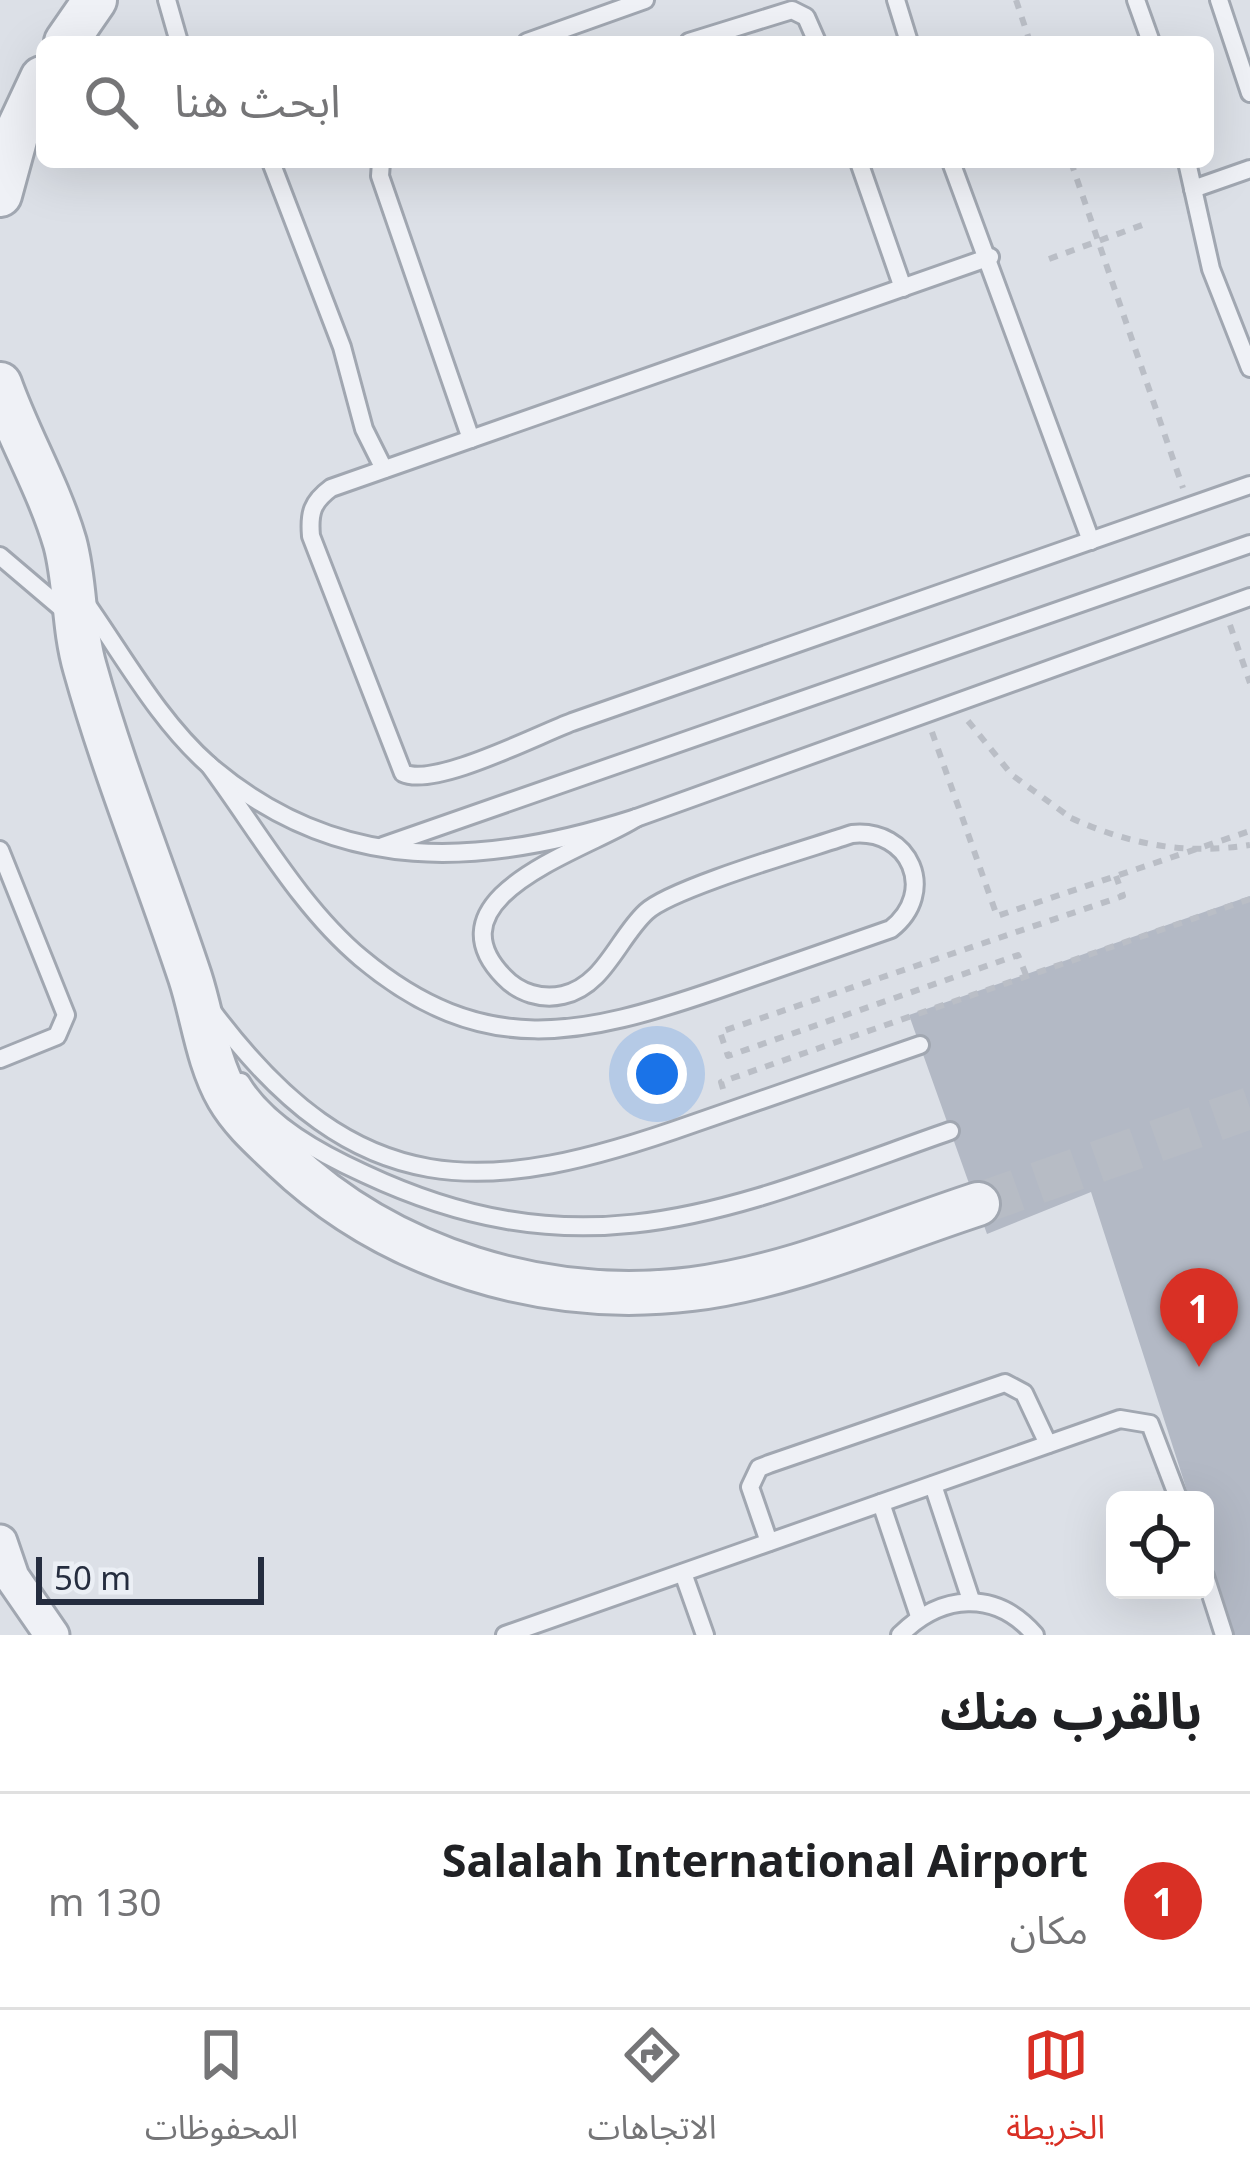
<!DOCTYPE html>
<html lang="ar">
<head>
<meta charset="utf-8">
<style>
	body { margin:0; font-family:"Noto Sans","Noto Sans Arabic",sans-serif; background:#f6f6f6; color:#202124; direction:rtl }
	.controls { position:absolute; right:36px; bottom:36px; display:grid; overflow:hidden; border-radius:18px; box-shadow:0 12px 48px #0002 }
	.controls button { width:108px; height:108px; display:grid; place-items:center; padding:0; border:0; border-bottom:3px solid #e0e0e0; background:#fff; color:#202124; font:60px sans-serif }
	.scale { position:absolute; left:36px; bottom:30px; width:228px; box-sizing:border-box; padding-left:12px; border:6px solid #252d3f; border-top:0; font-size:33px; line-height:42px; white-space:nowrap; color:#252d3f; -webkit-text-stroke:9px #ebeff5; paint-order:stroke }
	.you { position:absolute; left:657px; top:1074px; width:42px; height:42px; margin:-30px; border:9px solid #fff; border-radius:50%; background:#1a73e8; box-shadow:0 0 0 18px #1a73e833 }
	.badge { display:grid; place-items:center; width:78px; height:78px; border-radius:50%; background:#d93025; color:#fff; font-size:39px; font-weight:700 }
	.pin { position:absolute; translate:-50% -99px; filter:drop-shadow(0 3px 6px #0008) }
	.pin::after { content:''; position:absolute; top:63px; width:42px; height:36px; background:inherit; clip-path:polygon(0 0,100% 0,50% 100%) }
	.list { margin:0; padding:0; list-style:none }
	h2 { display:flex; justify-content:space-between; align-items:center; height:156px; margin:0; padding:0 48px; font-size:51px }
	h2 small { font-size:39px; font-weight:400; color:#757577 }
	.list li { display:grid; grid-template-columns:78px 1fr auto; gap:36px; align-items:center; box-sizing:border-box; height:216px; padding:0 48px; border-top:3px solid #e0e0e0 }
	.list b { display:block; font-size:45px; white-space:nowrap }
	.list p { margin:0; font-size:39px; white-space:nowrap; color:#757577 }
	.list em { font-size:39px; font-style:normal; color:#757577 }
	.icon { flex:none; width:66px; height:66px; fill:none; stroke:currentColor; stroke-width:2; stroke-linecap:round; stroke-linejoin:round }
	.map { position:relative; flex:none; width:1250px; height:1635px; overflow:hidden; direction:ltr }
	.search { position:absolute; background:#fff; box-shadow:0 12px 48px #0002; left:36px; right:36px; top:36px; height:132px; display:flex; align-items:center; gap:30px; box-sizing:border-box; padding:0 42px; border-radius:18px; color:#757577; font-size:45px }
	.sheet { height:372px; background:#fff }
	nav { display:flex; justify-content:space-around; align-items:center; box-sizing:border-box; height:168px; border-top:3px solid #e0e0e0; background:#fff; font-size:33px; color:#757577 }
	nav a { display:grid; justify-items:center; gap:6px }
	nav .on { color:#d93025 }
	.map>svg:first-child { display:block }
	.building { fill:#b3b9c5 }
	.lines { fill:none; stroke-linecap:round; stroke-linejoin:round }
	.tertiary-tunnel { stroke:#b7bcc5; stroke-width:42; stroke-dasharray:42 21; stroke-linecap:butt }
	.service-casing { stroke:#a1a7b1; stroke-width:22 }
	.minor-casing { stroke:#a1a7b1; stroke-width:39 }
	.tertiary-casing { stroke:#a1a7b1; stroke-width:48 }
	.path { stroke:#babec6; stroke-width:6; stroke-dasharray:9 9; stroke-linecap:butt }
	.service { stroke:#eff1f6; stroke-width:16 }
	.minor { stroke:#eff1f6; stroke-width:33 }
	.tertiary { stroke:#eff1f6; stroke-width:42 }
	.path-bridge { stroke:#babec6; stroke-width:6; stroke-dasharray:9 9; stroke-linecap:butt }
</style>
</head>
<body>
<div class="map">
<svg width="1250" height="1635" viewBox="0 0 1250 1635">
	<rect width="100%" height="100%" fill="#dce0e7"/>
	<!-- building -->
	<polygon class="building" points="1250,896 1250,1635 1234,1635 1205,1545 1205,1500 1190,1500 1091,1192 987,1234 909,1015"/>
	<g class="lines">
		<!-- tertiary-tunnel -->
		<polyline class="tertiary-tunnel" points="978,1204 1250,1108"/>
		<!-- service casing -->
		<g class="service-casing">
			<g id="service">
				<polyline points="167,0 179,42"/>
				<polyline points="896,0 909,42"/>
				<polyline points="1136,0 1151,42"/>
				<polyline points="1219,0 1250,93"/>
				<polyline points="527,42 645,0"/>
				<polyline points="689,42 792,10 806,17 817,42"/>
				<polyline points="271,162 342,347 364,429 384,469"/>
				<polyline points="381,162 380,176 471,439"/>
				<polyline points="859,162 903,288"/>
				<polyline points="951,162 1091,541"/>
				<polyline points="1187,162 1211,269 1250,368"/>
				<polyline points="1193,189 1250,169"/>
				<path d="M990 257 331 488C312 502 309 513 311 536L403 773C434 788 535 736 572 722L1250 485"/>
				<polyline points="0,556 67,613"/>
				<path d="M86 603C124 657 159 721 209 765 339 877 483 867 636 818L1250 597"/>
				<path d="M209 765C256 828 300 907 361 958 483 1060 582 1036 719 989 776 969 834 949 891 929 938 892 910 828 852 834 811 848 671 888 646 912 618 938 604 986 563 995 542 1000 519 993 504 977 425 896 588 849 636 818"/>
				<polyline points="383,846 1250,544"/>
				<polyline points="0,850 66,1015 57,1036 0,1059"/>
				<path d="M213 1012C358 1205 484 1198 695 1123 770 1097 845 1071 920 1045"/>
				<path d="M241 1082C267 1125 321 1154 365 1174 589 1279 736 1206 950 1131"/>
				<polyline points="933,1485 971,1600"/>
				<polyline points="881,1503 919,1616"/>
				<polyline points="769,1542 750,1487 759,1468 769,1464 1005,1383 1024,1393 1048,1444"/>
				<polyline points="683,1573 705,1635"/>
				<polyline points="1205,1576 1224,1635"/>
				<polyline points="505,1635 1120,1419 1150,1424 1179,1500"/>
				<path d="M900 1635C941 1594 995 1589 1035 1635"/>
			</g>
		</g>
		<!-- minor casing -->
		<g class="minor-casing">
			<polyline id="minor" points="0,1542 12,1577 52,1635"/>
		</g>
		<!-- tertiary casing -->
		<g class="tertiary-casing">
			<g id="tertiary">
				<polyline points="66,42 95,0"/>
				<polyline points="0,195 18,129 42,78"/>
				<path d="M0 384C19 438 49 488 65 543 76 584 73 627 85 668 114 772 156 874 190 977 203 1017 207 1060 228 1097 242 1121 263 1139 283 1158 390 1260 545 1307 692 1289 789 1277 886 1234 978 1204"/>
			</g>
		</g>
		<!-- path -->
		<g class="path">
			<polyline points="1016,0 1030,42"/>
			<polyline points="1071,162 1183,488"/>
			<polyline points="1049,259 1145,224"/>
			<polyline points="1230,625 1250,683"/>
			<polyline points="968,721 1012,775 1071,818"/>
			<polyline points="932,732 997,916 1250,831"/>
			<polyline points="1026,975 1018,955 728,1056 720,1032 1123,896 1116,876"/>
			<polyline points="723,1089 721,1082 1250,899"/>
		</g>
		<!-- service -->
		<use href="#service" class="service"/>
		<!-- minor -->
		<use href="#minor" class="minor"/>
		<!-- tertiary -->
		<use href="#tertiary" class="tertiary"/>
		<!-- path-bridge -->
		<path class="path-bridge" d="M1071 818C1131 845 1185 855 1250 845"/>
	</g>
</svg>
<div class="controls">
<button><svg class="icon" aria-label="locate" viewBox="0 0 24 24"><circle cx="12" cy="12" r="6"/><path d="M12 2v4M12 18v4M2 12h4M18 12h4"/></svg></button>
</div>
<div class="scale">50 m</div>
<div class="you"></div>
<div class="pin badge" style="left:1199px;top:1367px">1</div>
<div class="search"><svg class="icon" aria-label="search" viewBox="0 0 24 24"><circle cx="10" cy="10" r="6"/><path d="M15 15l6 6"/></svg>ابحث هنا</div>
</div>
<section class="sheet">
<h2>بالقرب منك<small></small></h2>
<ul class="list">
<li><span class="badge">1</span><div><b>Salalah International Airport</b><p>مكان</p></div><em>130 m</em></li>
</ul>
</section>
<nav>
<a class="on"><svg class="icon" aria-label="map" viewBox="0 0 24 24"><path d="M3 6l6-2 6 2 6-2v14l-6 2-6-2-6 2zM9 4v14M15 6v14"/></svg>الخريطة</a>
<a><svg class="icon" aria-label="directions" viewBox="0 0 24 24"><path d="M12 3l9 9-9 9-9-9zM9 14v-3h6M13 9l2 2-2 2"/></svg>الاتجاهات</a>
<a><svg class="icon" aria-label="saved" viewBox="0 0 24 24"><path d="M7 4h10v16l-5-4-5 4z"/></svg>المحفوظات</a>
</nav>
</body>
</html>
